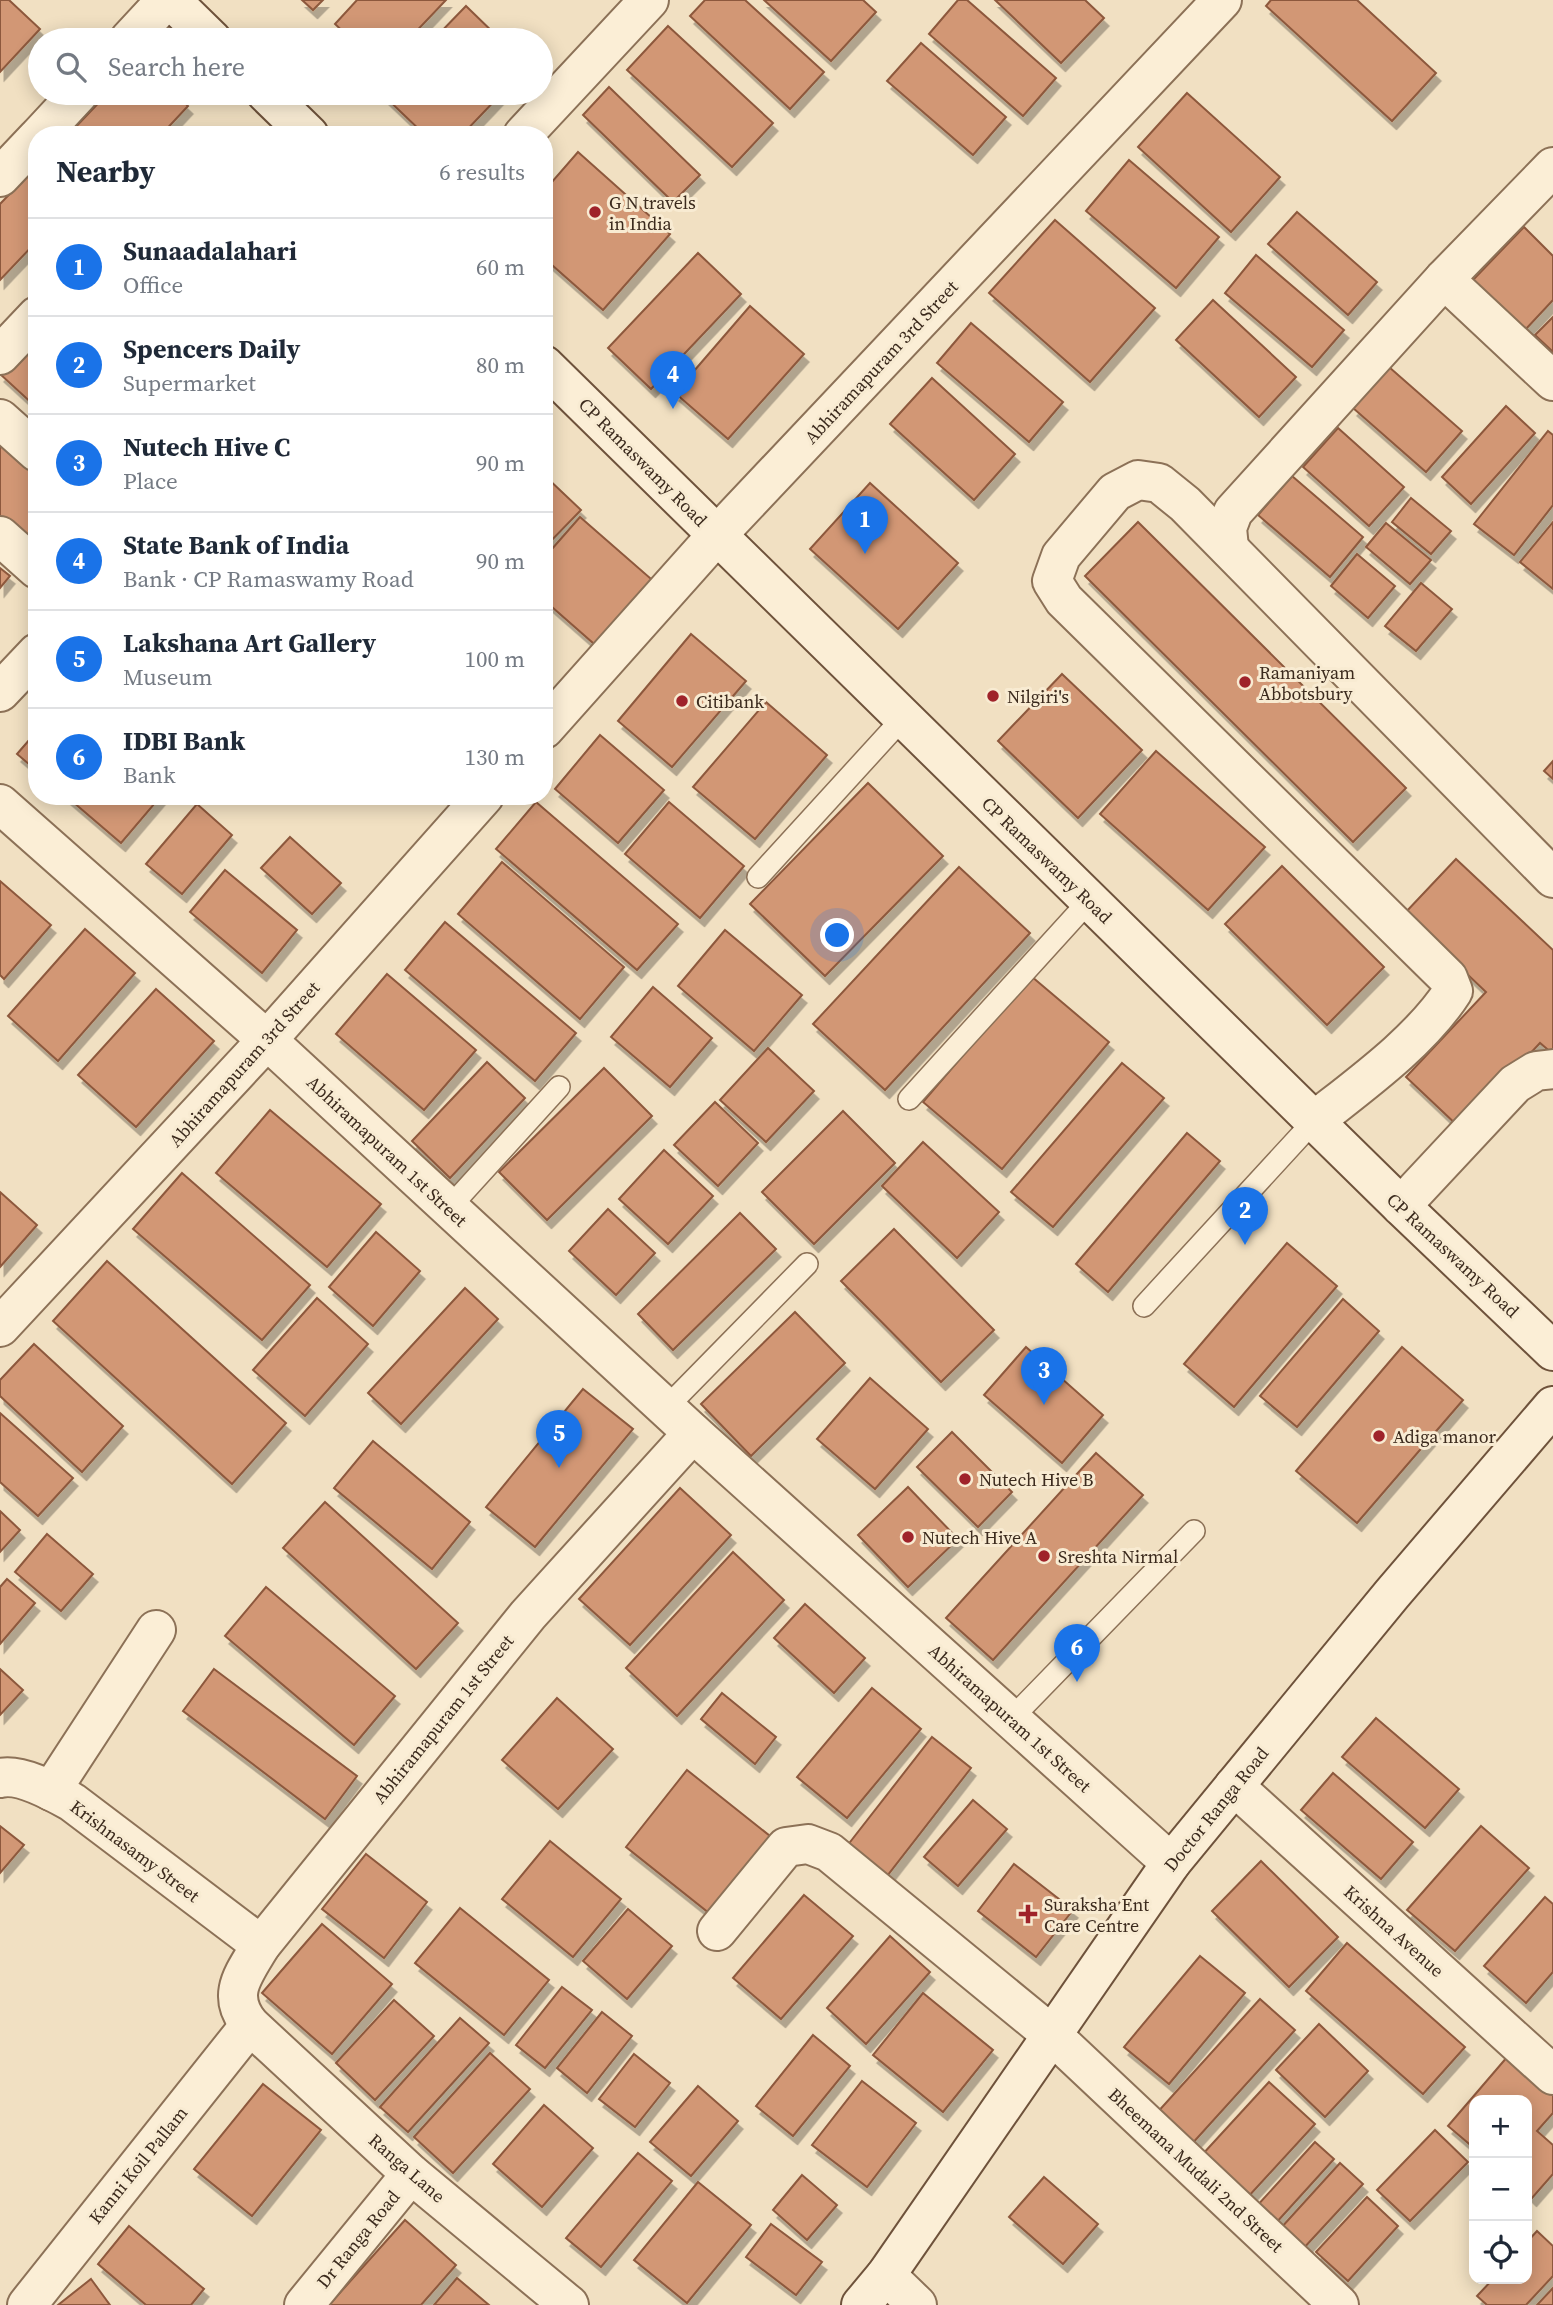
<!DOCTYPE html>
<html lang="en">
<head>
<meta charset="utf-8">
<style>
	body { margin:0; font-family:"Source Serif 4",serif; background:#f2f2f3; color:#1f2937 }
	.controls { position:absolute; right:21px; bottom:21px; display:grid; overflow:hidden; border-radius:14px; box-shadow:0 4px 18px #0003 }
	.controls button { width:63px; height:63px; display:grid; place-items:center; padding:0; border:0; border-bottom:2px solid #e0e1e3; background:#fff; color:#1f2937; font:35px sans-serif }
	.you { position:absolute; left:838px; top:936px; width:24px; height:24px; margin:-18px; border:5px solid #fff; border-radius:50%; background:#1a73e8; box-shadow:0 0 0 10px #1a73e833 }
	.badge { display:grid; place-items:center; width:46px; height:46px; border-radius:50%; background:#1a73e8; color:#fff; font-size:23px; font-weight:700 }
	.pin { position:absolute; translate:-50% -58px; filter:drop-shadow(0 2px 4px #0008) }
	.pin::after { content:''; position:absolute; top:37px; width:24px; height:21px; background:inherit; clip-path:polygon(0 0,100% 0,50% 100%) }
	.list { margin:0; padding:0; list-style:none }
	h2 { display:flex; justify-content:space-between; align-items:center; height:91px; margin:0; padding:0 28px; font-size:30px }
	h2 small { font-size:23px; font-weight:400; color:#747a83 }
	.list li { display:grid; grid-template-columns:46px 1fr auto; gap:21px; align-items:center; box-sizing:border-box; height:98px; padding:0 28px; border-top:2px solid #e0e1e3 }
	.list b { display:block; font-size:26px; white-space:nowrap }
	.list p { margin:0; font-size:23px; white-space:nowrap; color:#747a83 }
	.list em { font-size:23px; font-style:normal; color:#747a83 }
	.icon { flex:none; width:38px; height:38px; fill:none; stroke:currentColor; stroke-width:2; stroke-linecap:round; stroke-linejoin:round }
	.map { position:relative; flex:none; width:1553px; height:2305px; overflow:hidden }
	.search { position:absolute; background:#fff; box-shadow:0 4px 18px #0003; left:28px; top:28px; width:525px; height:77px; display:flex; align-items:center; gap:18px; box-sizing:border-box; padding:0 24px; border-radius:38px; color:#747a83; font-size:26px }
	.panel { position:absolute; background:#fff; box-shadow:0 4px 18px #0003; left:28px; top:126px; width:525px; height:679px; border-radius:28px }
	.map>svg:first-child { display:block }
	.building { fill:#d29775; stroke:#8d583c; stroke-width:2; filter:url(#shadow) }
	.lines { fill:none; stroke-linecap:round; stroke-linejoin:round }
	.service-casing { stroke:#8c7157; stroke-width:24 }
	.minor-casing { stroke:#8c7157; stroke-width:42 }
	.tertiary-casing { stroke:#8c7157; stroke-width:42 }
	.secondary-casing { stroke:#6e523b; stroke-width:42 }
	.service { stroke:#fbeed6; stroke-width:21 }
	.minor { stroke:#fbeed6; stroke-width:38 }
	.tertiary { stroke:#fbeed6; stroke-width:38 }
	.secondary { stroke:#fbeed6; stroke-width:38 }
	.poi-dot { fill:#9f232a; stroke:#f8ebd2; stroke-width:2.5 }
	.labels { text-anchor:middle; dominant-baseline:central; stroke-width:6; stroke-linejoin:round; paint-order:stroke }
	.poi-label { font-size:18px; fill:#3b2a1d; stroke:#f8ebd2; text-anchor:start }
	.street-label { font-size:18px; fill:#3b2a1d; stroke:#f8ebd2 }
</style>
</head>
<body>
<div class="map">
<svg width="1553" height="2305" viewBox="0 0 1553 2305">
	<defs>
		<filter id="shadow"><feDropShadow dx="4.5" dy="8" stdDeviation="0" flood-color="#0004"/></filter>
	</defs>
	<rect width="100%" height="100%" fill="#f1e0c2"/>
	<!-- building -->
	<g class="building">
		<polygon points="0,0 9,0 40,29 0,72"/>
		<polygon points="302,0 323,0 313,10"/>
		<polygon points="357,0 446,0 408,40 352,40 335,24"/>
		<polygon points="705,0 745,0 824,72 790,109 690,16"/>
		<polygon points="764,0 863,0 876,12 831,61"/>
		<polygon points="958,0 967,0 1056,78 1023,116 929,34"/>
		<polygon points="995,0 1085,0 1104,18 1061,63"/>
		<polygon points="1271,0 1357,0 1436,73 1392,121 1266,6"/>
		<polygon points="466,6 501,40 433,40"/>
		<polygon points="668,26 773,123 732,167 627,70"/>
		<polygon points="921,43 1006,117 973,155 887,81"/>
		<polygon points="609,87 700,175 673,202 583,115"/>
		<polygon points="108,93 174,93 188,106 161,135 68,135"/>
		<polygon points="502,93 462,135 425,135 382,94"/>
		<polygon points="1187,93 1280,177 1231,232 1138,147"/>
		<polygon points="578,152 670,234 603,310 544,258 544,191"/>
		<polygon points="1129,160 1219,237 1176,288 1086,211"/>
		<polygon points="30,173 37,179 37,241 0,280 0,204"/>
		<polygon points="1297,212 1377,282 1348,315 1268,244"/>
		<polygon points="1055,220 1155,308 1090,382 989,293"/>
		<polygon points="1524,227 1553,256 1553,300 1525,330 1473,280"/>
		<polygon points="698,253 741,294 651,389 608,348"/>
		<polygon points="1256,255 1344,330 1312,367 1225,293"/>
		<polygon points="1213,300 1296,377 1259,417 1176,340"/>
		<polygon points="750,306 804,354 728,439 675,393"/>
		<polygon points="1553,317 1553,352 1535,335"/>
		<polygon points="971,323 1063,402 1029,442 937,363"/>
		<polygon points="37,332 37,408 0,374"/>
		<polygon points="1389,367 1462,431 1426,472 1353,408"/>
		<polygon points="932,378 1015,454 974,500 890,424"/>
		<polygon points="1506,406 1535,433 1471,504 1442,477"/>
		<polygon points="1338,428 1404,487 1369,526 1303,467"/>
		<polygon points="1548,431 1553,435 1553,505 1514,555 1474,524"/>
		<polygon points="0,437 37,469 37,553 0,522"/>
		<polygon points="544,475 581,510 544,548"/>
		<polygon points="1292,476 1363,537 1330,577 1258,515"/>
		<polygon points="870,483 958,563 898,629 810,549"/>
		<polygon points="1411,498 1451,531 1431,554 1392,522"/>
		<polygon points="580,517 658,585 601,650 544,600 544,558"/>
		<polygon points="1138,522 1406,788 1353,842 1085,576"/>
		<polygon points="1553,522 1553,589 1520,562"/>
		<polygon points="1386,523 1431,560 1410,584 1366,547"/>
		<polygon points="1357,554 1395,586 1368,618 1331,586"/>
		<polygon points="0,568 10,576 0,588"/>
		<polygon points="1421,583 1452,609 1416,651 1385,626"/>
		<polygon points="691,634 746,681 672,767 618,721"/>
		<polygon points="1062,674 1142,750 1078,818 998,741"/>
		<polygon points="766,702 827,755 755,839 693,787"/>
		<polygon points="37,731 37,771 17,754"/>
		<polygon points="600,735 664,790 618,843 555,789"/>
		<polygon points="1156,751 1265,847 1208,910 1100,814"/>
		<polygon points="1553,761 1553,779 1544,771"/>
		<polygon points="868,783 943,856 825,976 750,904"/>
		<polygon points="66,796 161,796 121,843"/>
		<polygon points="536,802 678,924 637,970 496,849"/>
		<polygon points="669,802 744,866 700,918 625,854"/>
		<polygon points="197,804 232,835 182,894 146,864"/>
		<polygon points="290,837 341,883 312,914 261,868"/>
		<polygon points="1456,859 1553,950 1553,1054 1540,1043 1460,1128 1406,1077 1486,992 1404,914"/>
		<polygon points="502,862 624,967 580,1019 458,914"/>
		<polygon points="1282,866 1384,967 1327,1025 1225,924"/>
		<polygon points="959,867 1030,933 885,1090 813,1024"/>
		<polygon points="225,870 297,930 262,973 190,912"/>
		<polygon points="0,881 51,925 4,979 0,975"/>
		<polygon points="445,922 576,1033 535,1081 405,970"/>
		<polygon points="85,929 135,973 58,1061 8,1016"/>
		<polygon points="725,930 802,995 754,1051 678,986"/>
		<polygon points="387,974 476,1050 424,1110 336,1034"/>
		<polygon points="1031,976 1109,1042 1002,1169 923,1102"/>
		<polygon points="653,987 712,1038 670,1087 611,1037"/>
		<polygon points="156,989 214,1041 136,1127 78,1075"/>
		<polygon points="768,1048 814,1091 766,1142 720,1100"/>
		<polygon points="487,1062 525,1098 450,1178 412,1141"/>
		<polygon points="1122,1063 1164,1098 1053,1227 1011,1192"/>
		<polygon points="604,1068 652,1116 547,1220 499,1172"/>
		<polygon points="715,1102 758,1143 718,1186 674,1145"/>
		<polygon points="270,1110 381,1204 327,1267 216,1173"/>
		<polygon points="843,1111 895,1163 814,1244 762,1192"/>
		<polygon points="1187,1133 1220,1161 1108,1292 1076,1264"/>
		<polygon points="923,1142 999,1212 957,1258 882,1186"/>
		<polygon points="664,1150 713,1196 668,1244 619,1199"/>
		<polygon points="182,1173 310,1285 262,1340 133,1229"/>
		<polygon points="0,1192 37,1225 0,1267"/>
		<polygon points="608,1209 655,1253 616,1295 569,1251"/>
		<polygon points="740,1213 776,1249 673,1350 638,1314"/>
		<polygon points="894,1229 994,1330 941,1382 841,1281"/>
		<polygon points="376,1232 420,1271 373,1326 329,1287"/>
		<polygon points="1287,1243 1337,1286 1234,1407 1184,1364"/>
		<polygon points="107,1261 286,1423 232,1484 53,1321"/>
		<polygon points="465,1288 498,1319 401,1424 368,1393"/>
		<polygon points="317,1298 368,1344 305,1416 253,1370"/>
		<polygon points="1343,1299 1379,1331 1297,1427 1260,1396"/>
		<polygon points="795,1312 845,1363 751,1456 701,1404"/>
		<polygon points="34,1344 123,1426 82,1472 0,1396 0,1380"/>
		<polygon points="1026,1347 1103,1415 1062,1463 984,1395"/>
		<polygon points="1402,1347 1463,1400 1357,1523 1296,1471"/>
		<polygon points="870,1378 928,1429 875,1489 817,1439"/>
		<polygon points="583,1389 633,1429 535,1547 486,1507"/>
		<polygon points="0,1413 73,1478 38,1516 0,1482"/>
		<polygon points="952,1432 1012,1492 978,1527 917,1467"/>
		<polygon points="373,1441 470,1522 432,1569 334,1488"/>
		<polygon points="1096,1453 1143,1495 993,1660 946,1618"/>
		<polygon points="908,1487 958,1539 908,1587 858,1535"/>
		<polygon points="680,1488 731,1535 630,1645 579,1599"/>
		<polygon points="325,1502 458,1623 416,1669 283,1548"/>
		<polygon points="0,1511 20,1530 0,1552"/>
		<polygon points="47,1534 93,1574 61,1611 15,1572"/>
		<polygon points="733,1552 784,1600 677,1716 626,1668"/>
		<polygon points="7,1579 35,1603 0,1644 0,1587"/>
		<polygon points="266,1587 395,1696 354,1745 225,1636"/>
		<polygon points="805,1604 865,1658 834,1693 774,1638"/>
		<polygon points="0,1669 23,1690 0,1715"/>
		<polygon points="214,1669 357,1776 325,1819 183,1711"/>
		<polygon points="872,1688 921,1729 847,1818 797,1777"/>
		<polygon points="722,1693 776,1737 755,1764 701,1719"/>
		<polygon points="557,1698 613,1749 558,1809 502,1760"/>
		<polygon points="1376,1718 1459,1789 1425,1828 1342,1757"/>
		<polygon points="932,1737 971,1768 887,1876 847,1846"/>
		<polygon points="687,1770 770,1836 709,1913 626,1847"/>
		<polygon points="1333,1773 1413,1842 1381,1879 1301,1810"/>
		<polygon points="973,1800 1007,1829 958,1886 924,1857"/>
		<polygon points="0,1826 24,1845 0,1873"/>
		<polygon points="1481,1826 1529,1868 1455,1951 1407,1910"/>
		<polygon points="550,1841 621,1899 573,1957 502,1899"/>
		<polygon points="366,1854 427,1902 384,1958 322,1909"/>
		<polygon points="1261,1861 1338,1937 1289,1987 1212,1911"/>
		<polygon points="1014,1864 1073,1910 1036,1957 978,1911"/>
		<polygon points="804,1895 853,1936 781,2019 733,1978"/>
		<polygon points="1545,1897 1553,1904 1553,1972 1526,2003 1484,1966"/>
		<polygon points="460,1908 549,1980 504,2035 415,1963"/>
		<polygon points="628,1909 672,1946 627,1999 583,1961"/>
		<polygon points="322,1924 392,1984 332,2054 262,1993"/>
		<polygon points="890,1936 930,1972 866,2044 827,2008"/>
		<polygon points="1347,1943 1465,2047 1423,2094 1306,1991"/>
		<polygon points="1200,1956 1245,1993 1169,2084 1124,2047"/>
		<polygon points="562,1987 592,2010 545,2068 516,2045"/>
		<polygon points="923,1993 993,2050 943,2112 873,2055"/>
		<polygon points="1260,1999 1295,2030 1190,2146 1155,2115"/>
		<polygon points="394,2000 434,2036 375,2100 336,2063"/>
		<polygon points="602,2012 632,2036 587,2093 557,2068"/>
		<polygon points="460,2018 489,2043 408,2132 380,2107"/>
		<polygon points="1319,2024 1368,2071 1325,2117 1276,2070"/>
		<polygon points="813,2035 850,2066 793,2136 756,2106"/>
		<polygon points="490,2053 530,2089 453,2173 414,2137"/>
		<polygon points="634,2054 670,2083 635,2127 599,2099"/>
		<polygon points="1508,2056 1553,2094 1553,2113 1537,2131 1553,2145 1553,2174 1532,2198 1527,2193 1527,2100 1474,2100 1474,2148 1448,2126"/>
		<polygon points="862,2081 916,2123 867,2187 812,2145"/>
		<polygon points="1269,2082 1315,2124 1247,2198 1201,2156"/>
		<polygon points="263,2084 321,2130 252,2216 194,2169"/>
		<polygon points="698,2086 738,2121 691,2176 650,2142"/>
		<polygon points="544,2105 593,2148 542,2207 493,2164"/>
		<polygon points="1435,2130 1468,2162 1410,2221 1377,2190"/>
		<polygon points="1315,2142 1334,2159 1275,2224 1256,2207"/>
		<polygon points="638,2153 672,2181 601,2267 566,2238"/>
		<polygon points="1340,2163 1363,2184 1302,2250 1280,2229"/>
		<polygon points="802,2175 837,2205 807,2240 773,2210"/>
		<polygon points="1044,2177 1098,2224 1063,2264 1009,2217"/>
		<polygon points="698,2182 751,2225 687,2303 634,2260"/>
		<polygon points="1367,2197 1398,2226 1348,2281 1316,2252"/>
		<polygon points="405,2220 456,2265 421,2305 329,2305"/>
		<polygon points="771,2224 822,2262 796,2295 746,2257"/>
		<polygon points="129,2226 204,2289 191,2305 146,2305 98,2264"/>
		<polygon points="1537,2231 1553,2246 1553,2276 1526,2305 1487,2305 1477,2296 1493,2279 1527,2279 1527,2242"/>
		<polygon points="457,2278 489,2305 434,2305"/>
		<polygon points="91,2279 110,2305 58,2305"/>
		<polygon points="1553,2288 1553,2305 1537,2305"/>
	</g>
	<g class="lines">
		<!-- service casing -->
		<g class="service-casing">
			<g id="service">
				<polyline points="758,877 903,718"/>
				<polyline points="909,1099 1089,901"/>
				<polyline points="449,1208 559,1087"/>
				<polyline points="1144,1306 1314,1121"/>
				<polyline points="666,1408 807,1264"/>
				<polyline points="1011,1719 1194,1531"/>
			</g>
		</g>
		<!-- minor casing -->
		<g class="minor-casing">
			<g id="minor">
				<polyline points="129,40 166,0"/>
				<polyline points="40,135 79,93"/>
				<polyline points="523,135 649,0"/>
				<polyline points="0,177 37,138"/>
				<polyline points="1444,279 1553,381"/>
				<polyline points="0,355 37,316"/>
				<polyline points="0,419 37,452"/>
				<polyline points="0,536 37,569"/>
				<polyline points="1229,548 1227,528 1233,512 1444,279 1553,167"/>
				<polyline points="544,729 717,535 1222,0"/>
				<polyline points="0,804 267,1040 693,1433 1171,1863"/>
				<path d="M1314 1121C1361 1084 1421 1041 1453 991L1448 978 1064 600 1052 581 1061 556 1115 492 1138 480 1159 483 1185 504 1553 878"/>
				<polyline points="1401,1206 1515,1084 1536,1071 1553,1069"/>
				<polyline points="0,1327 267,1040 484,796"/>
				<path d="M0 1778C21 1773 54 1792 72 1802L261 1945"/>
				<polyline points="1234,1786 1553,2075"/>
				<polyline points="51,1791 156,1630"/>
				<polyline points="717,1931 786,1847 808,1844 829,1852 1052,2035 1339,2305"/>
				<polyline points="886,2275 917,2305"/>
				<polyline points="27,2305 250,2025"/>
				<polyline points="304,2305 411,2174"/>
				<path d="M569 2305 411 2174 250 2025C225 1995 244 1974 261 1945L528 1615 693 1433"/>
			</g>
		</g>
		<!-- tertiary casing -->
		<g class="tertiary-casing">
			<polyline id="tertiary" points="0,692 37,653"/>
		</g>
		<!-- secondary casing -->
		<g class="secondary-casing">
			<g id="secondary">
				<polyline points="171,0 212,40"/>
				<polyline points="266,93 309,135"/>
				<polyline points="544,365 1401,1206 1553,1351"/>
				<polyline points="861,2305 886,2275 1171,1863 1392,1594 1553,1406"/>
			</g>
		</g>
		<!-- service -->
		<use href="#service" class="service"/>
		<!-- minor -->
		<use href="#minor" class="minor"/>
		<!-- tertiary -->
		<use href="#tertiary" class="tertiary"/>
		<!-- secondary -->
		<use href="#secondary" class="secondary"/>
	</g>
	<!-- markers -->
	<g class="poi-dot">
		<circle cx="595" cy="212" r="7"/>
		<circle cx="1245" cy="682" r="7"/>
		<circle cx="993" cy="696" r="7"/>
		<circle cx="682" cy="701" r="7"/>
		<circle cx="1379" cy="1436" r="7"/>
		<circle cx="965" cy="1479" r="7"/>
		<circle cx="908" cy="1537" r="7"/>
		<circle cx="1044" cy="1556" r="7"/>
		<path d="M1024.5 1903.5h7v7h7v7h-7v7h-7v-7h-7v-7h7z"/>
	</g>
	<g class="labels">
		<!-- poi labels -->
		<g class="poi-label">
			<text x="609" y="202">G N travels<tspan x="609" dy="21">in India</tspan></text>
			<text x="1259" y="672">Ramaniyam<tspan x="1259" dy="21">Abbotsbury</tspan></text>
			<text x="1007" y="696">Nilgiri's</text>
			<text x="696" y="701">Citibank</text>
			<text x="1393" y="1436">Adiga manor</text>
			<text x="979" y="1479">Nutech Hive B</text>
			<text x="922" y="1537">Nutech Hive A</text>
			<text x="1058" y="1556">Sreshta Nirmal</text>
			<text x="1044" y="1904">Suraksha Ent<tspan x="1044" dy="21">Care Centre</tspan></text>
		</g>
		<!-- street labels -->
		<g class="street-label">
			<text transform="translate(881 362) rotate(-47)">Abhiramapuram 3rd Street</text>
			<text transform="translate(643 462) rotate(45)">CP Ramaswamy Road</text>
			<text transform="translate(1047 860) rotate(44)">CP Ramaswamy Road</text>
			<text transform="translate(244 1064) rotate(-48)">Abhiramapuram 3rd Street</text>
			<text transform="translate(387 1151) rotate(43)">Abhiramapuram 1st Street</text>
			<text transform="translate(1453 1255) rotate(43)">CP Ramaswamy Road</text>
			<text transform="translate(1010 1718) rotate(42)">Abhiramapuram 1st Street</text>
			<text transform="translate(443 1719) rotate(-51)">Abhiramapuram 1st Street</text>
			<text transform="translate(1216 1809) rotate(-51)">Doctor Ranga Road</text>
			<text transform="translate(135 1851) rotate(37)">Krishnasamy Street</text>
			<text transform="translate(1394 1931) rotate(42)">Krishna Avenue</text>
			<text transform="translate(138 2165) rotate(-51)">Kanni Koil Pallam</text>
			<text transform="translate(407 2168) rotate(41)">Ranga Lane</text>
			<text transform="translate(1196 2170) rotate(43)">Bheemana Mudali 2nd Street</text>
			<text transform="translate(358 2239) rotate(-51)">Dr Ranga Road</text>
		</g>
	</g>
</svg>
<div class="controls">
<button>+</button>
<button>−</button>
<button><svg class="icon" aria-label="locate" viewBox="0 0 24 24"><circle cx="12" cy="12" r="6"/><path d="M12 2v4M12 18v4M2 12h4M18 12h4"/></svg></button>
</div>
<div class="you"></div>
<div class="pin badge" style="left:865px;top:554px">1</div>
<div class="pin badge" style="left:1245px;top:1245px">2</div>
<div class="pin badge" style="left:1044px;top:1405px">3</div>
<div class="pin badge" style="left:673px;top:409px">4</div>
<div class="pin badge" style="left:559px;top:1468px">5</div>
<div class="pin badge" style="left:1077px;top:1682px">6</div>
<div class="search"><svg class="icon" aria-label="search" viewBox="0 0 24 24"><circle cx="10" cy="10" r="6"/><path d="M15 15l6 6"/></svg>Search here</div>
<section class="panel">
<h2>Nearby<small>6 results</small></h2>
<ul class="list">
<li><span class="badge">1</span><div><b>Sunaadalahari</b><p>Office</p></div><em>60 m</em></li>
<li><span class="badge">2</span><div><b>Spencers Daily</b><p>Supermarket</p></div><em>80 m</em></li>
<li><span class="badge">3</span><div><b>Nutech Hive C</b><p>Place</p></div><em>90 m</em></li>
<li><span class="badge">4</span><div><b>State Bank of India</b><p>Bank · CP Ramaswamy Road</p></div><em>90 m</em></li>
<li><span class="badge">5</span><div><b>Lakshana Art Gallery</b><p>Museum</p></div><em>100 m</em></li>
<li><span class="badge">6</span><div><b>IDBI Bank</b><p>Bank</p></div><em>130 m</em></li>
</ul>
</section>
</div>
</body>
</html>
